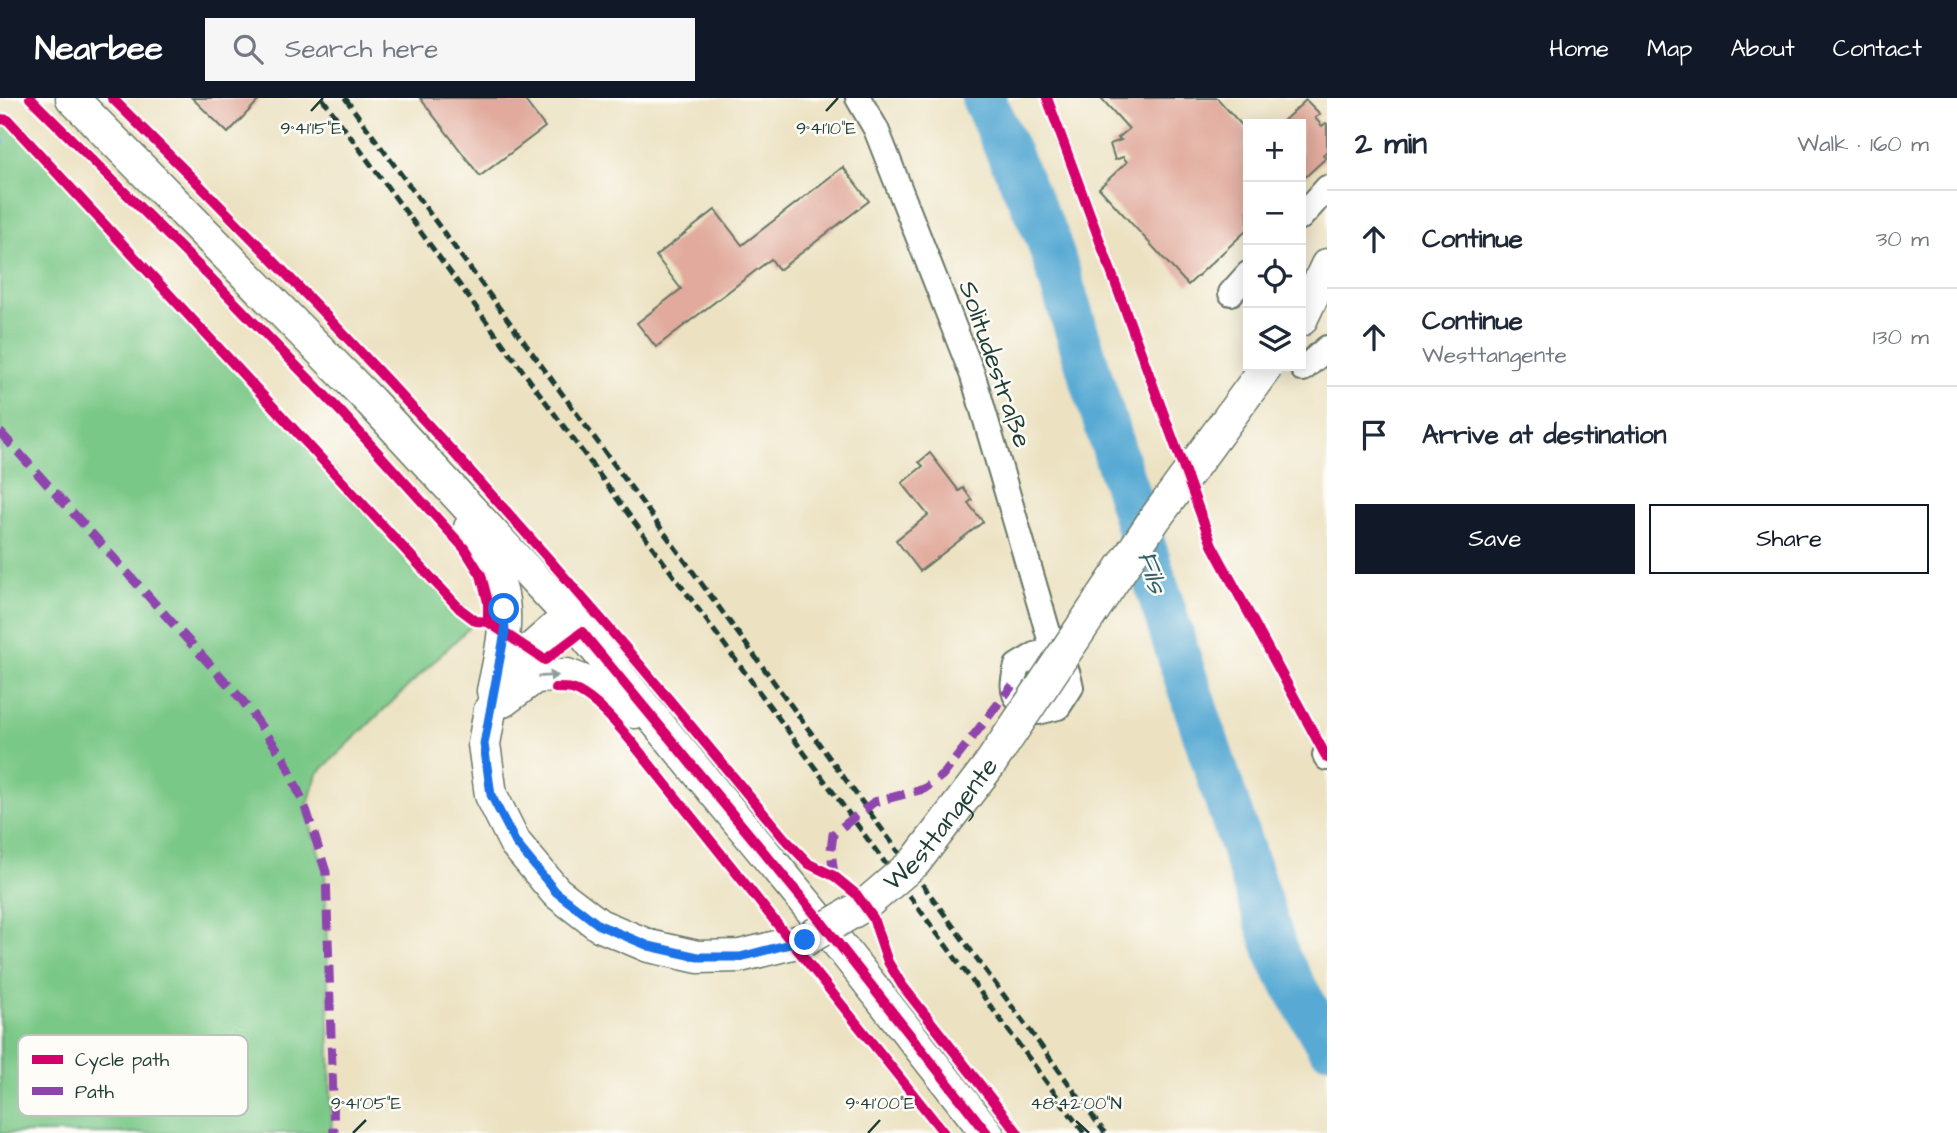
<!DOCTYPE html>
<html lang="en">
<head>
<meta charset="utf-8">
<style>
	body { margin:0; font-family:"Architects Daughter",sans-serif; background:#f6f6f7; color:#1f2937 }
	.controls { position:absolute; right:21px; top:21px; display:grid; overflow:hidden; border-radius:0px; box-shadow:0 4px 18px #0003 }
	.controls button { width:63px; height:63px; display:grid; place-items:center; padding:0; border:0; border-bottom:2px solid #e0e1e3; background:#fff; color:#1f2937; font:35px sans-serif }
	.stop { position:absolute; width:21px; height:21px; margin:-16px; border:5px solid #1a73e8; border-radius:50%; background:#fff }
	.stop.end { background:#1a73e8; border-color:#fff; box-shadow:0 2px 7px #0008 }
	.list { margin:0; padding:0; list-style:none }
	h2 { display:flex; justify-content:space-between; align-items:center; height:91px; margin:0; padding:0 28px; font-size:30px }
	h2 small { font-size:23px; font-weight:400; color:#747a83 }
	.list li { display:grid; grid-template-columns:46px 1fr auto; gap:21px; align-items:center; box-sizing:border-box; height:98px; padding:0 28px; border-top:2px solid #e0e1e3 }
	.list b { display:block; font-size:26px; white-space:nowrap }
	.list p { margin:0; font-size:23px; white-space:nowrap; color:#747a83 }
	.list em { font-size:23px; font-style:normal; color:#747a83 }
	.actions { display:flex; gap:14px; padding:21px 28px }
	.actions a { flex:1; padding:16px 0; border:2px solid #111827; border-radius:0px; text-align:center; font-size:24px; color:#111827 }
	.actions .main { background:#111827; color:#fff }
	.icon { flex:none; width:38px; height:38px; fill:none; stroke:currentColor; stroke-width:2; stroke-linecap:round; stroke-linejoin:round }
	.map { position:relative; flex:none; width:1327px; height:1035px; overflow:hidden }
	header { display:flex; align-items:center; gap:42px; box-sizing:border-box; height:98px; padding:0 35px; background:#111827; color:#fff }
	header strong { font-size:33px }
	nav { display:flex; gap:38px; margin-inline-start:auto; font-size:24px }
	.search { width:490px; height:63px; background:#f6f6f7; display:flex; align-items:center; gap:18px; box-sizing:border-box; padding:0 24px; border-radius:0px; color:#747a83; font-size:26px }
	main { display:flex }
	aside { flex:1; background:#fff }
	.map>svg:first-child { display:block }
	.green { fill:#7ac887; stroke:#4c825e; stroke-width:2 }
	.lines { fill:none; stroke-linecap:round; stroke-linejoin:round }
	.stream { stroke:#59aad4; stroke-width:7 }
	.river { stroke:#59aad4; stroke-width:44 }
	.building { fill:#e1aa9c }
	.minor-casing { stroke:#677766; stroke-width:28 }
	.major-casing { stroke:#677766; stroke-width:35 }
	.minor { stroke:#fff; stroke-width:24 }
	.major { stroke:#fff; stroke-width:32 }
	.rail { stroke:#1f3d34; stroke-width:5; stroke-dasharray:10 5; stroke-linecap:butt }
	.major-bridge-casing { stroke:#677766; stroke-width:35; stroke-linecap:butt }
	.major-bridge { stroke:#fff; stroke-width:32 }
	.quiet { stroke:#8e44ad; stroke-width:9; stroke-dasharray:18 9; stroke-linecap:butt }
	.cycleway-casing { stroke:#fdfcf7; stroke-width:15 }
	.cycleway { stroke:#d6006c; stroke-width:10 }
	.oneway { fill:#8f9e9a }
	.route { stroke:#1a73e8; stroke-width:9 }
	.ticks { fill:none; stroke:#1f3d34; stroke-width:2.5 }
	.labels { text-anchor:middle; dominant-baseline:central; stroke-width:5; stroke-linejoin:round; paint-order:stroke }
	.street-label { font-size:26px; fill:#1f3d34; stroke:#fdfcf7 }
	.water-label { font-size:28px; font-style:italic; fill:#33636c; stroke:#fdfcf7 }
	.key { fill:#fdfcf7; stroke:#bac3bc; stroke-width:2 }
	.key-label { font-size:19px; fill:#1f3d34 }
	.ticks-label { font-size:18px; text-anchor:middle; fill:#1f3d34; stroke:#fdfcf7; stroke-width:5; stroke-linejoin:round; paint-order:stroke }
</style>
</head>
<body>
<header>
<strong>Nearbee</strong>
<div class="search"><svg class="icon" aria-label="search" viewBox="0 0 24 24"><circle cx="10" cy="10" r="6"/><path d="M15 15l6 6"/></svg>Search here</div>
<nav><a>Home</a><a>Map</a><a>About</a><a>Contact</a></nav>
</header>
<main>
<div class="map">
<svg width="1327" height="1035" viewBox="0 0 1327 1035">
	<rect width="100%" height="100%" fill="#fdfcf7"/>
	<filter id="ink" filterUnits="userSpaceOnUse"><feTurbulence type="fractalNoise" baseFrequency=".0143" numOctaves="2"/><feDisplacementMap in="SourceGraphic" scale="14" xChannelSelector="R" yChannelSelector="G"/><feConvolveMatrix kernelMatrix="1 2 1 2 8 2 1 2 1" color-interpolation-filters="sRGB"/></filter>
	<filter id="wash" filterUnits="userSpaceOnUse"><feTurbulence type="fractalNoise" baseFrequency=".00686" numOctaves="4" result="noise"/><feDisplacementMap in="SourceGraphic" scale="28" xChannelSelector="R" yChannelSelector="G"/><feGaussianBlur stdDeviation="1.57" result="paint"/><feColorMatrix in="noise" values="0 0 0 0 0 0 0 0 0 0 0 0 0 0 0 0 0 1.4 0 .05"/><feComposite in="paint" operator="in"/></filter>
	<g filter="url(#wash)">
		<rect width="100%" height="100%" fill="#ece2c2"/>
		<!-- green -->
		<polygon class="green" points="0,22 8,23 476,523 317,676 306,713 325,774 332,1035 0,1035"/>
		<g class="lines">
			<!-- stream -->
			<polyline class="stream" points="0,43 2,44"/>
			<!-- river -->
			<polyline class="river" points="983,0 1047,139 1182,569 1279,861 1327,946"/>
		</g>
		<g id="blocks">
			<!-- building -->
			<g class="building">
				<polygon points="192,0 261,0 228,35"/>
				<polygon points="420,0 523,0 545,29 480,78"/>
				<polygon points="1101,0 1217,0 1248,34 1248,131 1188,187 1099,90 1127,64 1123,59 1115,62 1110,46 1121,42 1118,40 1129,31"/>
				<polygon points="1306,2 1320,16 1315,20 1322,28 1326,25 1327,26 1327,53 1323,57 1326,60 1301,83 1301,26 1280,26"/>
				<polygon points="843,69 869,103 779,172 771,161 656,249 637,225 681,191 656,158 715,112 742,147"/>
				<polygon points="930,355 959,393 963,390 972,402 968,405 983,424 920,473 896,442 928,417 902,385 923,368 919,364"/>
			</g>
		</g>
	</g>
	<g filter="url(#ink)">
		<use href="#blocks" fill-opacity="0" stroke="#677766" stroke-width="2"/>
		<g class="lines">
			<!-- minor casing -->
			<g class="minor-casing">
				<g id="minor">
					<polyline points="858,0 876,31 973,278 1055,558"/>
					<polyline points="1301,119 1327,90"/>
					<polyline points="1231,195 1248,176"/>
					<polyline points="1303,271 1327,250"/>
					<path d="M1037 556C1064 560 1065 564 1071 589L1058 609 1038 614C1012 601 1010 595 1017 568Z"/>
					<polyline points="1325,657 1327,660"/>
				</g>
			</g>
			<!-- major casing -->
			<g class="major-casing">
				<g id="major">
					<polyline points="72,0 371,304 569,518 819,821 987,1035"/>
					<polyline points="1301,222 1327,167"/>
					<path d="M470 430C481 448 495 468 500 489 510 523 500 559 493 593"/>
					<polyline points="569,518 530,552 511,573 490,612 484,646 491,697 515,745 556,794 599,827 649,848"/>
					<polyline points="503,603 535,579 567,577 608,593 635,614"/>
				</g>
			</g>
			<!-- minor -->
			<use href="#minor" class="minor"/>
			<!-- major -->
			<use href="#major" class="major"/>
			<!-- rail -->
			<g class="rail">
				<polyline points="322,0 1084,1035"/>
				<polyline points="345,0 1105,1035"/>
			</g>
			<!-- major-bridge casing -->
			<g class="major-bridge-casing">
				<g id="major-bridge">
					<path id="s1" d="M649 848 698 859 740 858 805 842 866 806 915 764 990 666 1154 422 1267 268"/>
				</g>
			</g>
			<!-- major-bridge -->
			<use href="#major-bridge" class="major-bridge"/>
			<!-- quiet -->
			<g class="quiet">
				<polyline points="0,334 242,602 285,662 307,714 326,774 334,1035"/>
				<polyline points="834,778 831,752 833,736 874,704 924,691 944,676 1012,588"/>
			</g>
			<!-- cycleway casing -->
			<g class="cycleway-casing">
				<g id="cycleway">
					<polyline points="30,0 208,177 343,316 464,450 481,477 488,504 488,524"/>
					<path d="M112 0C282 167 445 340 601 521 663 593 723 667 784 740L809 766 834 778 856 796 873 820 888 864 902 887 1018 1035"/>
					<polyline points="1047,0 1212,447 1327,660"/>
					<polyline points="0,21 8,22 460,511 476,523 488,524 545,562 582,534 819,821 987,1035"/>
					<path d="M555 590C560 590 567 590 572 591 592 597 618 627 631 643L944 1035"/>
				</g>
			</g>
			<!-- cycleway -->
			<use href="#cycleway" class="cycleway"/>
		</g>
		<!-- one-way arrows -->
		<defs><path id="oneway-solid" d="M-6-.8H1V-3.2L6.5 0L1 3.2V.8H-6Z" transform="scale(1.75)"/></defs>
		<use class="oneway" href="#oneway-solid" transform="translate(548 578) rotate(-3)"/>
	</g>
	<g class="lines" filter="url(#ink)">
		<!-- route -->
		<polyline class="route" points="504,511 505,534 484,646 491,697 516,745 556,794 599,827 649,848 698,859 740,859 805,842"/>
	</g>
	<!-- ticks -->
	<path class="ticks" d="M311 13 323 0M826 13 838 0M1076 1023 1089 1035M353 1035 366 1022M868 1035 880 1022"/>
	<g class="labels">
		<!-- street labels -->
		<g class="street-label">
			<text transform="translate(995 266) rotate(71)">Solitudestraße</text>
			<text stroke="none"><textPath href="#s1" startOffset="340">Westtangente</textPath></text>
		</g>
		<!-- water labels -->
		<g class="water-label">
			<text transform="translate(1152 474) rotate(73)">Fils</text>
		</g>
	</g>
	<!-- legend -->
	<rect x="18" y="937" width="230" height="81" rx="10" class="key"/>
	<rect x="32" y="957" width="31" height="9" fill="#d6006c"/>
	<rect x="32" y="989" width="31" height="8" fill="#8e44ad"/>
	<g class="key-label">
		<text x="75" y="968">Cycle path</text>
		<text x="75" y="1000">Path</text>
	</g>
	<g class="ticks-label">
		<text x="311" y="36">9°41'15"E</text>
		<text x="826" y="36">9°41'10"E</text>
		<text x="366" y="1011">9°41'05"E</text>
		<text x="880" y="1011">9°41'00"E</text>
		<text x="1076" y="1011">48°42'00"N</text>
	</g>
</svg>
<div class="controls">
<button>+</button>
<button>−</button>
<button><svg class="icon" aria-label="locate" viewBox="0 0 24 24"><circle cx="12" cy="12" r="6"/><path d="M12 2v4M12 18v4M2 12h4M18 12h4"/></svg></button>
<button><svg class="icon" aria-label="layers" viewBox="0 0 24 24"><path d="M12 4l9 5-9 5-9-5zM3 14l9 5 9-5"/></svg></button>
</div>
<div class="stop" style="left:504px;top:511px"></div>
<div class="stop end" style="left:805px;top:842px"></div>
</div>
<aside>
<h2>2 min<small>Walk · 160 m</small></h2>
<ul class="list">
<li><svg class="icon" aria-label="ahead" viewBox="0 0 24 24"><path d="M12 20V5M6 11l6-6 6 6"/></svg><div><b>Continue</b></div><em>30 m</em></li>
<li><svg class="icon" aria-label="ahead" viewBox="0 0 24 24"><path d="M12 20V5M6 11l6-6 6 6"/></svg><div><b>Continue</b><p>Westtangente</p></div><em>130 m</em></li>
<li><svg class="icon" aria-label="arrive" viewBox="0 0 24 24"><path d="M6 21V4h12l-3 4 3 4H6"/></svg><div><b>Arrive at destination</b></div></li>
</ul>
<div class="actions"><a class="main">Save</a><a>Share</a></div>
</aside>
</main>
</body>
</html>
